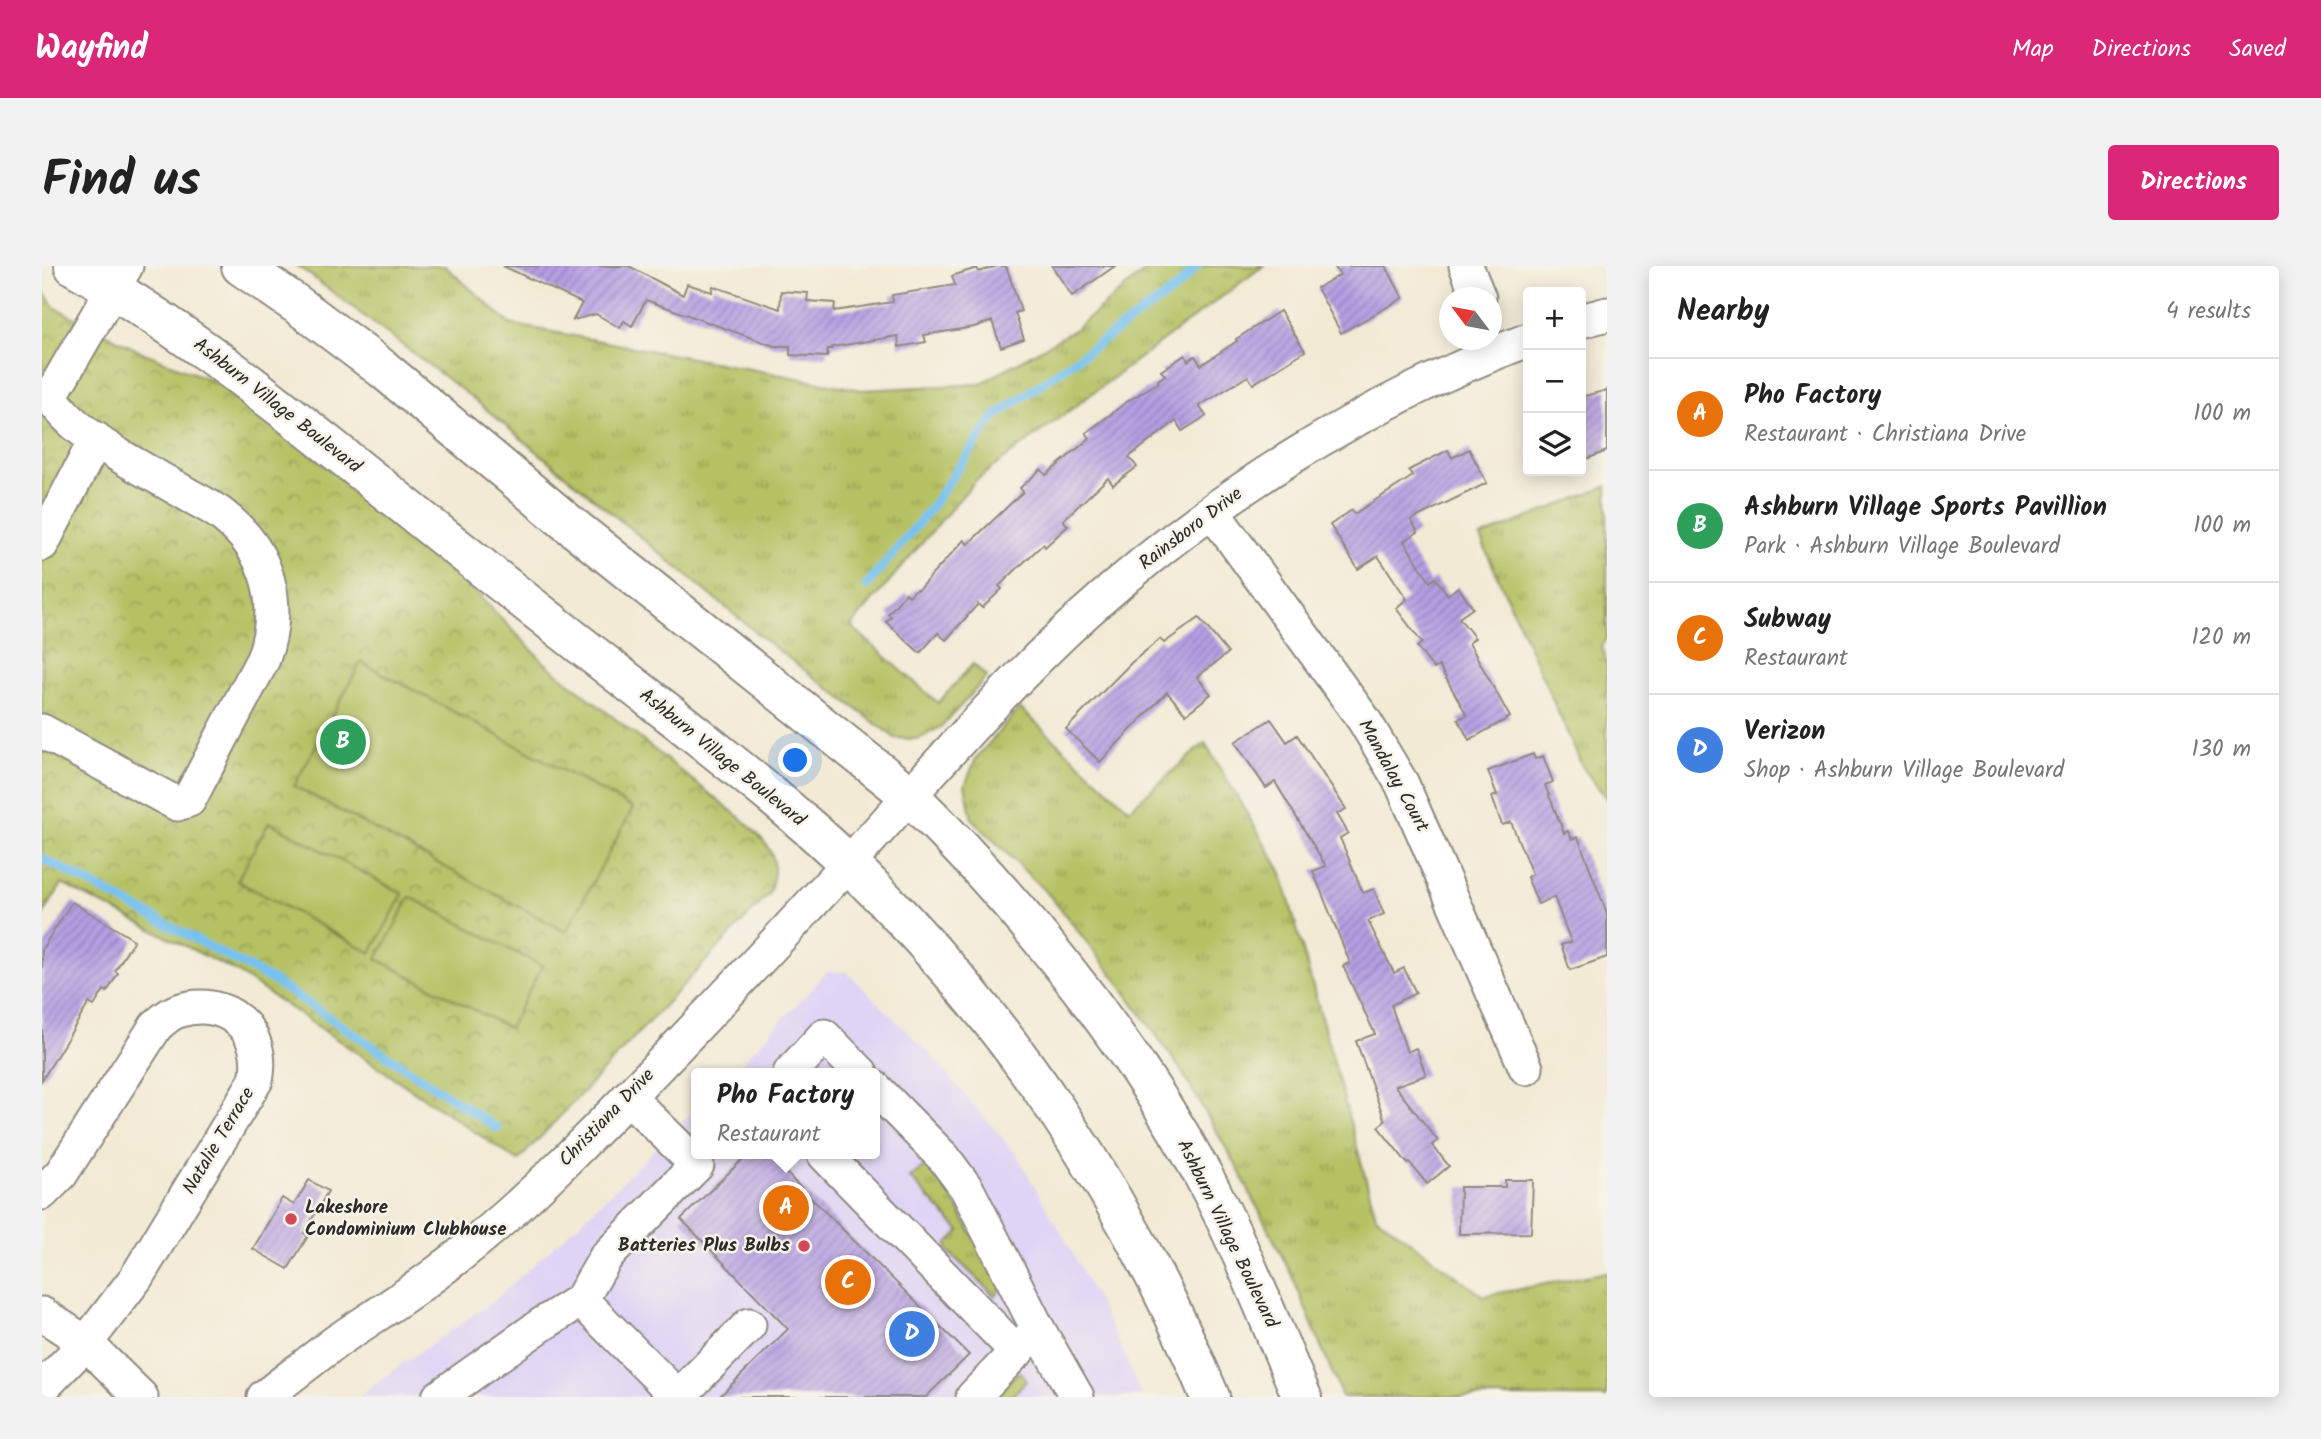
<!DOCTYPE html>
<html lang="en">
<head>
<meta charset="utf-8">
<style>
	body { margin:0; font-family:Kalam,sans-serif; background:#f2f2f2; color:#222 }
	.controls { position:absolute; right:21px; top:21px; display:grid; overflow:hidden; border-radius:7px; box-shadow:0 4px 18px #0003 }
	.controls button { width:63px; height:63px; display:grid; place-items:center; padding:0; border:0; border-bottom:2px solid #e0e0e0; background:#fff; color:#222; font:35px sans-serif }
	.compass { position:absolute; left:1397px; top:21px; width:63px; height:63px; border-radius:50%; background:#fff; box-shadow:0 4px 18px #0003; rotate:302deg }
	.you { position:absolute; left:754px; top:495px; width:24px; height:24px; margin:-18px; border:5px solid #fff; border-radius:50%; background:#1a73e8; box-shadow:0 0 0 10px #1a73e833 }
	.badge { display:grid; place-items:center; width:46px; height:46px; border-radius:50%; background:#db2777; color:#fff; font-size:23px; font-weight:700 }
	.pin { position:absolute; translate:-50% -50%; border:4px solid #fff; box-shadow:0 2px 7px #0006 }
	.popup { position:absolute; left:649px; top:802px; width:189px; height:91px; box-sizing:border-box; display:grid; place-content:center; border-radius:7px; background:#fff; filter:drop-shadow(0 2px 5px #0005); font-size:23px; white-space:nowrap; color:#767676 }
	.popup b { font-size:26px; color:#222 }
	.popup::after { content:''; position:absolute; left:50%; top:100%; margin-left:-14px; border:14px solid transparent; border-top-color:#fff }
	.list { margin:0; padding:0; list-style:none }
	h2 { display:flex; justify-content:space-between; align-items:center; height:91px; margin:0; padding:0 28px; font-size:30px }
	h2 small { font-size:23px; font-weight:400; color:#767676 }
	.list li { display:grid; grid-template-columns:46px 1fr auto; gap:21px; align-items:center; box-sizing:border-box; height:112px; padding:0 28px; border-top:2px solid #e0e0e0 }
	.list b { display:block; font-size:26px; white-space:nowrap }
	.list p { margin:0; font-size:23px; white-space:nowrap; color:#767676 }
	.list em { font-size:23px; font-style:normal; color:#767676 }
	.icon { flex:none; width:38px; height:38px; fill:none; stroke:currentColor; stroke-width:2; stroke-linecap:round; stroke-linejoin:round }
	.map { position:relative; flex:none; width:1565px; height:1131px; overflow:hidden; border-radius:7px }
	header { display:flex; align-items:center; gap:42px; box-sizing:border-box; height:98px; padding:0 35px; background:#db2777; color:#fff }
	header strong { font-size:33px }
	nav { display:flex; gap:38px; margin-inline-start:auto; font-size:24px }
	.intro { display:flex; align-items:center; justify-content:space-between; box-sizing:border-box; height:168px; padding:0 42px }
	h1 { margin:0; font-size:49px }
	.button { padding:18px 32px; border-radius:7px; background:#db2777; color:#fff; font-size:24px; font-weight:700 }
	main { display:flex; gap:42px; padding:0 42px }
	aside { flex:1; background:#fff; border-radius:7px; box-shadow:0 4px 18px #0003 }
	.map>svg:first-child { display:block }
	.built { fill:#dfd4f5 }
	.grass { fill:url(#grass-tufts); stroke:#707647; stroke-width:2 }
	.park { fill:url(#park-crowns); stroke:#707647; stroke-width:2 }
	.garden { fill:#b5c163; stroke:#707647; stroke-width:2 }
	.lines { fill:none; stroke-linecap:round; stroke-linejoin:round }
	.stream { stroke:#76c1ef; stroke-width:9 }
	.building { fill:url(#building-hatch) }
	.minor-casing { stroke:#8f8a80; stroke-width:37 }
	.major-casing { stroke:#8f8a80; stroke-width:42 }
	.minor { stroke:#fff; stroke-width:33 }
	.major { stroke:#fff; stroke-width:38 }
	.poi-dot { fill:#d1495b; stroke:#f7f3e8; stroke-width:2.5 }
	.labels { text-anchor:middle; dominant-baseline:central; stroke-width:5; stroke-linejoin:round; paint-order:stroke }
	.street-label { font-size:19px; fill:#2b2b2b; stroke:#f7f3e8 }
	.poi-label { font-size:19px; font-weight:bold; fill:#2b2b2b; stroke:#f7f3e8; text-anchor:start }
</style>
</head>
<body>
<header>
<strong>Wayfind</strong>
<nav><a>Map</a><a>Directions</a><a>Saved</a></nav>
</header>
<div class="intro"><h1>Find us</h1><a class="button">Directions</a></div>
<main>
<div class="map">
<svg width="1565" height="1131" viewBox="0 0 1565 1131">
	<defs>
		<pattern id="grass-tufts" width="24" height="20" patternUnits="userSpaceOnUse" patternTransform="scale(1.75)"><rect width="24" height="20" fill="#b5c163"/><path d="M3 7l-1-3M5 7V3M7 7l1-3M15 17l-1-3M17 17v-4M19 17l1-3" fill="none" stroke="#939d52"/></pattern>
		<pattern id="park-crowns" width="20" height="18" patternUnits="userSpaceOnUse" patternTransform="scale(1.75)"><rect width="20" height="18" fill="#b5c163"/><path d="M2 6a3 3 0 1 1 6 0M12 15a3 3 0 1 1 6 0" fill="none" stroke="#939d52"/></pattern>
		<pattern id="building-hatch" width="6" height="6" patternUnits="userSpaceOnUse" patternTransform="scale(1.75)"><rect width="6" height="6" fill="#b59ee3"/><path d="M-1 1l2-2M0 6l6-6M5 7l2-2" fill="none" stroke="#9381b8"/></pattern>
	</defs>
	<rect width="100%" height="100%" fill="#f7f3e8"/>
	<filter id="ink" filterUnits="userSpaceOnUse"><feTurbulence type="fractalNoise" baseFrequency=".0143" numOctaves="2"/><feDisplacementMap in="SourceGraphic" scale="14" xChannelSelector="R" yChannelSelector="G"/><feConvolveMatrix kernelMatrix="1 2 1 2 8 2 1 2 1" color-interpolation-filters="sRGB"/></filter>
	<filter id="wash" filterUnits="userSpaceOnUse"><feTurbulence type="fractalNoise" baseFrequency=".00686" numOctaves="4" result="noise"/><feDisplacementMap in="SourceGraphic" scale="28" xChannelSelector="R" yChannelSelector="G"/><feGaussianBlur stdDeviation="1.57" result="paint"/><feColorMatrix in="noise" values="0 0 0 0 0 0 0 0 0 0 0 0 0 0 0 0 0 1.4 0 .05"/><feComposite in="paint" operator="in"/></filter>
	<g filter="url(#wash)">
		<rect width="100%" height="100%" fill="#f3ead5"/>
		<!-- built -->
		<polygon class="built" points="785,706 805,706 887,787 974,888 1028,982 1081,1085 1100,1131 317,1131 347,1107 453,1034 546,949 655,842 655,888 833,888 833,807 690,807"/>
		<!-- grass -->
		<g class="grass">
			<polygon points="256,0 403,0 468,58 820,124 938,118 1032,64 1109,0 1221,0 933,215 809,360 896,437 931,398 945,411 900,460 877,473 853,472 728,378 429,131"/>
			<polygon points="1565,220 1565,372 1560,380 1565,400 1565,533 1541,502 1438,271"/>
			<polygon points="978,442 1087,543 1163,477 1239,605 1334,950 1441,1030 1565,1006 1565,1131 1300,1131 1251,1012 1194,899 1137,801 1074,713 1008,630 930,553 923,519 934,492"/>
			<polygon points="886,897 894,904 959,1018 959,1023 953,1030 906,985 905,978 918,965 868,912"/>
			<polygon points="977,1106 981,1108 984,1115 969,1131 948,1131"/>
		</g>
		<!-- park -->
		<path class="park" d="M0 23 12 41 95 84 186 121 406 298 504 398 701 554C728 580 740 590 727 628L476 895 193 705 20 618 0 650Z"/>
		<!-- garden -->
		<g class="garden">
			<polygon points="319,396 591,542 524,666 252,520"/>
			<polygon points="227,556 361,628 329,687 195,615"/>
			<polygon points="368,631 500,700 467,762 335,693"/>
		</g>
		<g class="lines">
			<!-- stream -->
			<g class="stream">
				<polyline points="824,320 884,248 952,151 1135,22 1155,0"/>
				<polyline points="0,592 230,714 455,862"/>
			</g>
		</g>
		<g id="blocks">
			<!-- building -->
			<g class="building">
				<polygon points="461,0 587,0 641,29 645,18 670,26 671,20 738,43 739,25 766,27 765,35 793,37 792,45 851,36 850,29 913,19 910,10 935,2 937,6 955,0 964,0 979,45 973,47 982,73 959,81 950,55 932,61 882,69 884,76 857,81 856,70 790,81 790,83 786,83 785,91 748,89 748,80 732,80 604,34 590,60 582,55 578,62 554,48 531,54 540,37"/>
				<polygon points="1010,0 1073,0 1030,30"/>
				<polygon points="1292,0 1344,0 1361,32 1299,67 1275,22 1298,9"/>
				<polygon points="1238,45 1263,85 1211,118 1206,110 1157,140 1164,150 1140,165 1134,155 1087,191 1095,201 1071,219 1066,212 1021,254 1026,260 1003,281 1001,278 957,320 960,323 940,342 936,338 904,374 896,367 878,387 844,356 849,351 846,348 864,327 867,330 874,323 876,324 922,274 926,278 981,226 978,222 999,203 1004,209 1048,172 1044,167 1086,135 1117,116 1116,114 1123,109 1119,105 1143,89 1146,95 1153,90 1159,99 1195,75 1194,73"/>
				<polygon points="1565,124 1565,185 1539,195 1539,131"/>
				<polygon points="1427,183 1445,217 1369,254 1376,266 1362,275 1388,316 1393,312 1406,329 1416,321 1431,342 1417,352 1433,372 1427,377 1468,451 1427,474 1416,453 1425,449 1397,400 1392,403 1375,381 1380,377 1354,342 1365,333 1336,290 1316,303 1288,259 1310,244 1312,248 1371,210 1367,204 1406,184 1410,192"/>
				<polygon points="1157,352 1186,387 1155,411 1169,428 1144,448 1125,426 1058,496 1024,463 1089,397 1118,373 1122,377"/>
				<polygon points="1229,453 1245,476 1255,469 1304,543 1295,548 1306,567 1298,572 1321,627 1332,623 1342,648 1326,655 1352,707 1362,702 1374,727 1349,739 1365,786 1374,782 1384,809 1353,820 1396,875 1390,879 1407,900 1385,918 1368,897 1366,898 1336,861 1343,855 1314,775 1333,768 1301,700 1308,697 1271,605 1284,600 1233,516 1224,522 1193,476"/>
				<polygon points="1491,488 1493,493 1501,490 1511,516 1503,519 1522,567 1526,565 1530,573 1536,571 1565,648 1565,691 1528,704 1519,679 1529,676 1512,631 1496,638 1485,611 1490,608 1469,556 1460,559 1450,531 1455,529 1446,505"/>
				<polygon points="30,636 92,674 73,705 76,707 65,726 62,724 52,740 47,737 0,814 0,683"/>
				<polygon points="706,888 725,888 927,1089 884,1131 677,1131 746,1063 639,953"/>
				<polygon points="267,914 286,925 262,967 266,970 246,1003 211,983 240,932 252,939"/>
				<polygon points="1463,914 1491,914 1489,967 1417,968 1418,921 1463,921"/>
			</g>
		</g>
	</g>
	<g filter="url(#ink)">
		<use href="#blocks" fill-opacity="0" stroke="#8f8a80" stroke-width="2"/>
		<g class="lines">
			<!-- minor casing -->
			<g class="minor-casing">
				<g id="minor">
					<polyline points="1424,0 1437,32"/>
					<polyline points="1539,55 1565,48"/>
					<polyline points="1170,245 1322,454 1360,518 1484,802"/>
					<polyline points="0,278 54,173"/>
					<path d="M0 465 135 538 147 534 221 393C241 338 227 285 180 249 171 242 159 236 148 230 110 207 67 187 34 159 24 151 16 141 8 131L84 0"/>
					<polyline points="748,807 782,770 819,807"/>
					<polyline points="833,822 902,892 925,923 996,1063"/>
					<polyline points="782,888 975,1086"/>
					<path d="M0 927 19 908 114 760C120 755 128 747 136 745 183 729 225 764 214 814L94 1012 44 1077 0 1122"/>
					<polyline points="539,1034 636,1131 707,1059"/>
					<polyline points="0,1048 44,1077 99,1131"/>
					<path d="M222 1131C247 1112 271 1093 295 1075 332 1050 370 1027 405 999 447 967 487 931 524 894 621 798 714 698 806 598 883 514 957 426 1041 349 1170 232 1323 135 1486 74"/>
					<polyline points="397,1131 499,1059 539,1034 564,991 655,899 586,831"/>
					<polyline points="931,1131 996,1063 1035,1131"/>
				</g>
			</g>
			<!-- major casing -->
			<g class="major-casing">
				<g id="major">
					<path d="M32 0C174 81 298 190 427 291 495 345 564 399 633 452 692 499 754 547 808 599 964 750 1086 930 1168 1131"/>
					<path d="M199 0 257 40 341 103 526 257 867 529C982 643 1083 767 1161 909 1199 980 1228 1057 1260 1131"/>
				</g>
			</g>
			<!-- minor -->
			<use href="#minor" class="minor"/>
			<!-- major -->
			<use href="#major" class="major"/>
		</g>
	</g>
	<!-- markers -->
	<g class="poi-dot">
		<circle cx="249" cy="953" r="7"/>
		<circle cx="762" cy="980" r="7"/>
	</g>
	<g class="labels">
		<!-- street labels -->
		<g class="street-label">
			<text transform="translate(235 140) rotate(38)">Ashburn Village Boulevard</text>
			<text transform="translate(1149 263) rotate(-37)">Rainsboro Drive</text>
			<text transform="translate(680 492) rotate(39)">Ashburn Village Boulevard</text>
			<text transform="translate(1351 510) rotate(61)">Mandalay Court</text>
			<text transform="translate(565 852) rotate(-46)">Christiana Drive</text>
			<text transform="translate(177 875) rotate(-59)">Natalie Terrace</text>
			<text transform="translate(1185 968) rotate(64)">Ashburn Village Boulevard</text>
		</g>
		<!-- poi labels -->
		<g class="poi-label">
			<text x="263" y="942">Lakeshore<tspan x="263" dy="22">Condominium Clubhouse</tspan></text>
			<text x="748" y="980" text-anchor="end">Batteries Plus Bulbs</text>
		</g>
	</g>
</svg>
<div class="controls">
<button>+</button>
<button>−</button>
<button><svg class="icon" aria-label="layers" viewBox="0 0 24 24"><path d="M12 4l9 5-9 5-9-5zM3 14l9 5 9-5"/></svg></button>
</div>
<svg class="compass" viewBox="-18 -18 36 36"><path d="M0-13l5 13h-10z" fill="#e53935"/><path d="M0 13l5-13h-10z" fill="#767676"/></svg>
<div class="you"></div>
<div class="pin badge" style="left:744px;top:942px;background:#e8710a">A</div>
<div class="popup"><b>Pho Factory</b>Restaurant</div>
<div class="pin badge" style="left:301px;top:476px;background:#2e9e5b">B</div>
<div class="pin badge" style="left:806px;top:1016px;background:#e8710a">C</div>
<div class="pin badge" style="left:870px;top:1068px;background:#3f7fe0">D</div>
</div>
<aside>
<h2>Nearby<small>4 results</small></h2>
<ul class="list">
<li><span class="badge" style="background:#e8710a">A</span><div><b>Pho Factory</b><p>Restaurant · Christiana Drive</p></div><em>100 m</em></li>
<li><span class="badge" style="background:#2e9e5b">B</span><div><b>Ashburn Village Sports Pavillion</b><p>Park · Ashburn Village Boulevard</p></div><em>100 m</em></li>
<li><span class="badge" style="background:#e8710a">C</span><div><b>Subway</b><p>Restaurant</p></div><em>120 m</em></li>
<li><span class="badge" style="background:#3f7fe0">D</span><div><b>Verizon</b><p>Shop · Ashburn Village Boulevard</p></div><em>130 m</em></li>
</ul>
</aside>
</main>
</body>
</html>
